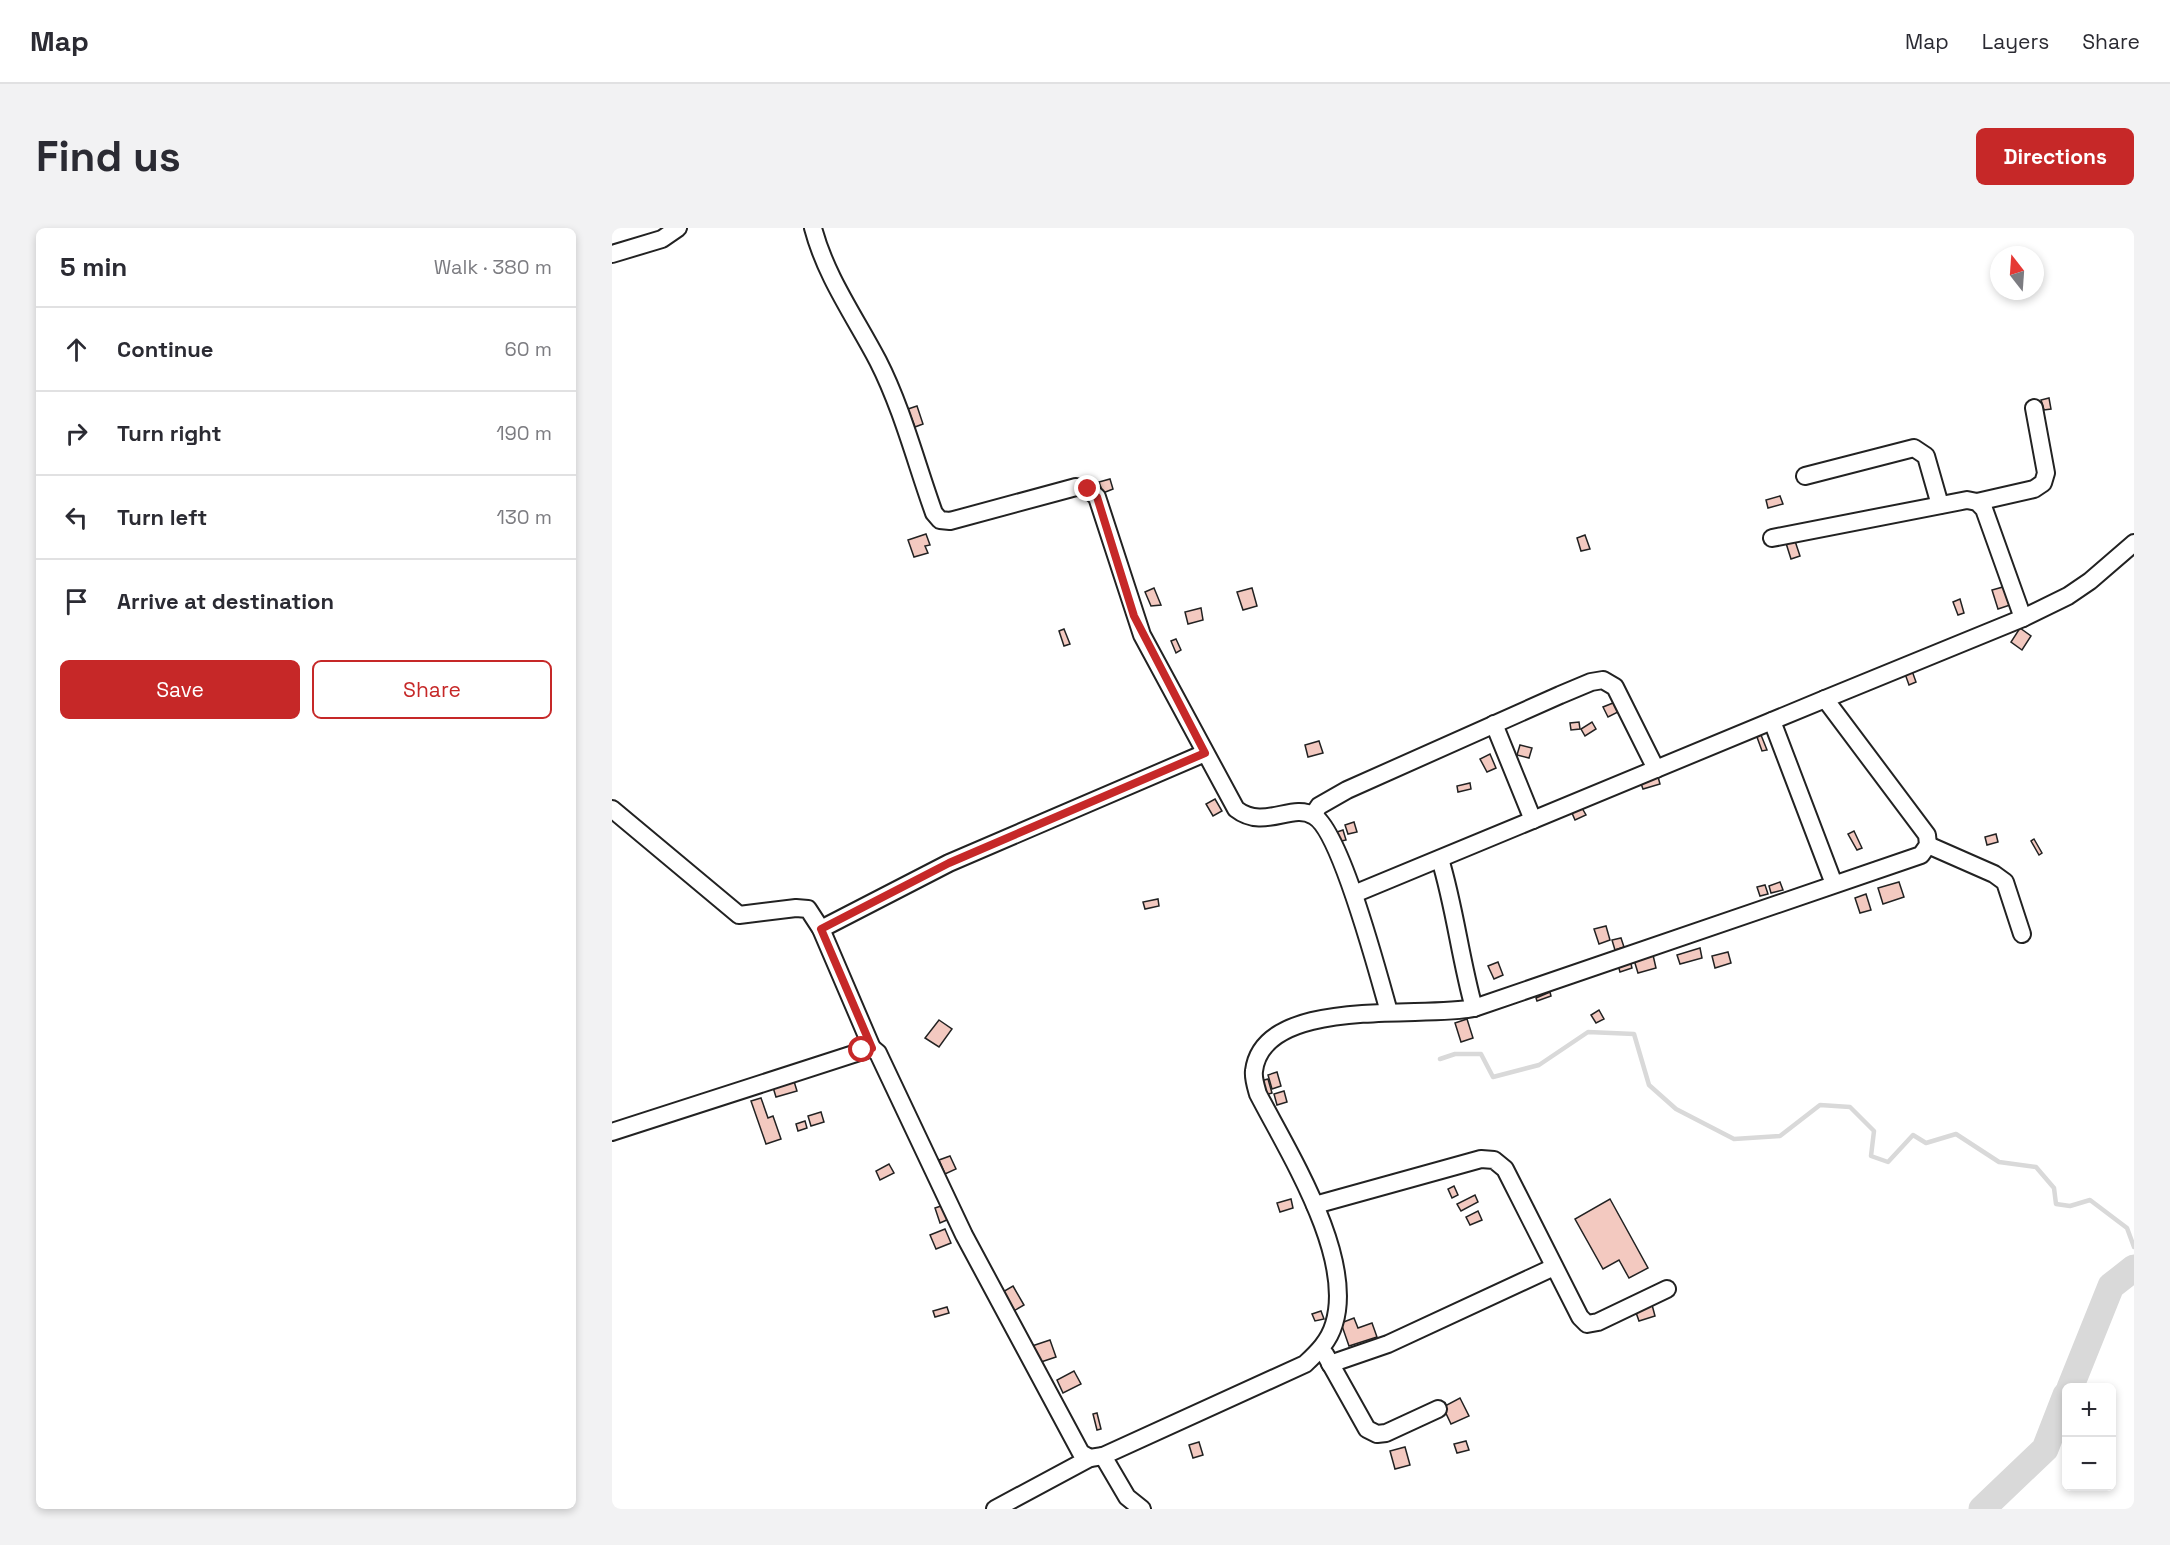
<!DOCTYPE html>
<html lang="en">
<head>
<meta charset="utf-8">
<style>
	body { margin:0; font-family:"Space Grotesk",sans-serif; background:#f2f2f3; color:#2b2b33 }
	.controls { position:absolute; right:18px; bottom:18px; display:grid; overflow:hidden; border-radius:9px; box-shadow:0 3px 9px #0003 }
	.controls button { width:54px; height:54px; display:grid; place-items:center; padding:0; border:0; border-bottom:2px solid #e1e1e2; background:#fff; color:#2b2b33; font:30px sans-serif }
	.compass { position:absolute; left:1378px; top:18px; width:54px; height:54px; border-radius:50%; background:#fff; box-shadow:0 3px 9px #0003; rotate:343deg }
	.stop { position:absolute; width:18px; height:18px; margin:-14px; border:4px solid #c62828; border-radius:50%; background:#fff }
	.stop.end { background:#c62828; border-color:#fff; box-shadow:0 2px 6px #0008 }
	.list { margin:0; padding:0; list-style:none }
	h2 { display:flex; justify-content:space-between; align-items:center; height:78px; margin:0; padding:0 24px; font-size:26px }
	h2 small { font-size:20px; font-weight:400; color:#7c7c81 }
	.list li { display:grid; grid-template-columns:39px 1fr auto; gap:18px; align-items:center; box-sizing:border-box; height:84px; padding:0 24px; border-top:2px solid #e1e1e2 }
	.list b { display:block; font-size:22px; white-space:nowrap }
	.list em { font-size:20px; font-style:normal; color:#7c7c81 }
	.actions { display:flex; gap:12px; padding:18px 24px }
	.actions a { flex:1; padding:14px 0; border:2px solid #c62828; border-radius:9px; text-align:center; font-size:21px; color:#c62828 }
	.actions .main { background:#c62828; color:#fff }
	.icon { flex:none; width:33px; height:33px; fill:none; stroke:currentColor; stroke-width:2; stroke-linecap:round; stroke-linejoin:round }
	.map { position:relative; flex:none; width:1522px; height:1281px; overflow:hidden; border-radius:9px }
	header { display:flex; align-items:center; gap:36px; box-sizing:border-box; height:84px; padding:0 30px; background:#fff; border-bottom:2px solid #e1e1e2 }
	header strong { font-size:28px }
	nav { display:flex; gap:33px; margin-inline-start:auto; font-size:21px }
	.intro { display:flex; align-items:center; justify-content:space-between; box-sizing:border-box; height:144px; padding:0 36px }
	h1 { margin:0; font-size:42px }
	.button { padding:15px 27px; border-radius:9px; background:#c62828; color:#fff; font-size:21px; font-weight:700 }
	main { display:flex; gap:36px; padding:0 36px }
	aside { flex:1; background:#fff; border-radius:9px; box-shadow:0 3px 9px #0003 }
	.map>svg:first-child { display:block }
	.lines { fill:none; stroke-linecap:round; stroke-linejoin:round }
	.stream { stroke:#d9d9d9; stroke-width:4.5 }
	.river { stroke:#d9d9d9; stroke-width:27 }
	.building { fill:#f3c9c0; stroke:#222; stroke-width:1.5 }
	.minor-casing { stroke:#222; stroke-width:20 }
	.minor { stroke:#fff; stroke-width:16 }
	.route { stroke:#c62828; stroke-width:8 }
</style>
</head>
<body>
<header>
<strong>Map</strong>
<nav><a>Map</a><a>Layers</a><a>Share</a></nav>
</header>
<div class="intro"><h1>Find us</h1><a class="button">Directions</a></div>
<main>
<aside>
<h2>5 min<small>Walk · 380 m</small></h2>
<ul class="list">
<li><svg class="icon" aria-label="ahead" viewBox="0 0 24 24"><path d="M12 20V5M6 11l6-6 6 6"/></svg><div><b>Continue</b></div><em>60 m</em></li>
<li><svg class="icon" aria-label="right" viewBox="0 0 24 24"><path d="M7 20v-9h11M14 6l5 5-5 5"/></svg><div><b>Turn right</b></div><em>190 m</em></li>
<li><svg class="icon" aria-label="left" viewBox="0 0 24 24"><path d="M17 20v-9H6M10 6l-5 5 5 5"/></svg><div><b>Turn left</b></div><em>130 m</em></li>
<li><svg class="icon" aria-label="arrive" viewBox="0 0 24 24"><path d="M6 21V4h12l-3 4 3 4H6"/></svg><div><b>Arrive at destination</b></div></li>
</ul>
<div class="actions"><a class="main">Save</a><a>Share</a></div>
</aside>
<div class="map">
<svg width="1522" height="1281" viewBox="0 0 1522 1281">
	<rect width="100%" height="100%" fill="#fff"/>
	<g class="lines">
		<!-- stream -->
		<polyline class="stream" points="828,831 843,826 869,826 881,849 927,837 976,804 1022,806 1037,857 1064,881 1122,911 1168,908 1208,877 1238,879 1262,903 1259,928 1276,934 1301,907 1314,915 1344,906 1387,934 1424,939 1442,960 1444,976 1458,978 1478,972 1515,1000 1522,1019"/>
		<!-- river -->
		<g class="river">
			<polyline points="1458,1160 1499,1058 1522,1040"/>
			<polyline points="1370,1281 1433,1221 1454,1167"/>
		</g>
	</g>
	<!-- building -->
	<g class="building">
		<polygon points="1437,170 1439,181 1432,182 1429,172"/>
		<polygon points="305,178 311,196 303,199 296,181"/>
		<polygon points="498,251 501,261 491,265 487,254"/>
		<polygon points="1168,268 1171,276 1156,280 1154,272"/>
		<polygon points="314,306 318,317 313,318 316,325 302,329 296,312"/>
		<polygon points="973,307 978,321 969,323 965,310"/>
		<polygon points="1182,310 1188,328 1179,331 1173,312"/>
		<polygon points="1391,359 1398,377 1386,381 1380,362"/>
		<polygon points="542,360 549,377 539,378 533,364"/>
		<polygon points="640,360 645,378 631,382 625,364"/>
		<polygon points="1348,371 1352,385 1346,387 1341,374"/>
		<polygon points="589,380 591,392 576,396 573,384"/>
		<polygon points="1408,400 1419,408 1410,422 1399,414"/>
		<polygon points="452,401 458,416 452,418 447,403"/>
		<polygon points="564,411 569,422 564,425 559,413"/>
		<polygon points="1299,440 1304,454 1297,457 1292,443"/>
		<polygon points="1006,473 1010,482 996,489 991,479"/>
		<polygon points="967,494 968,501 959,502 958,495"/>
		<polygon points="980,494 984,501 973,508 969,501"/>
		<polygon points="1149,507 1155,522 1150,523 1145,509"/>
		<polygon points="707,513 711,525 696,529 693,517"/>
		<polygon points="908,517 920,520 917,530 905,527"/>
		<polygon points="878,526 884,540 875,544 868,531"/>
		<polygon points="1045,545 1048,556 1031,561 1027,550"/>
		<polygon points="858,555 859,561 846,564 845,558"/>
		<polygon points="603,571 610,583 601,588 594,576"/>
		<polygon points="970,580 974,587 963,592 960,585"/>
		<polygon points="742,594 745,604 736,606 733,597"/>
		<polygon points="731,602 734,612 725,614 722,605"/>
		<polygon points="1242,603 1250,620 1245,622 1236,606"/>
		<polygon points="1384,606 1386,614 1375,617 1373,609"/>
		<polygon points="1422,611 1430,625 1427,627 1419,613"/>
		<polygon points="1168,654 1171,662 1159,665 1157,658"/>
		<polygon points="1287,654 1292,669 1271,676 1266,660"/>
		<polygon points="1153,657 1156,666 1148,668 1145,659"/>
		<polygon points="1254,666 1259,682 1248,685 1243,670"/>
		<polygon points="546,671 547,678 533,681 531,674"/>
		<polygon points="994,698 998,712 987,716 982,701"/>
		<polygon points="1009,710 1012,719 1003,722 1000,712"/>
		<polygon points="1088,720 1090,730 1068,736 1065,727"/>
		<polygon points="1116,724 1119,735 1103,740 1100,728"/>
		<polygon points="1041,727 1044,740 1026,745 1022,732"/>
		<polygon points="1018,732 1020,740 1008,744 1006,737"/>
		<polygon points="886,734 891,747 882,751 876,738"/>
		<polygon points="938,764 939,768 925,773 924,770"/>
		<polygon points="987,782 992,791 984,795 979,787"/>
		<polygon points="855,791 861,810 849,814 843,795"/>
		<polygon points="327,792 340,801 327,819 313,810"/>
		<polygon points="665,844 669,858 660,861 656,847"/>
		<polygon points="181,850 185,863 164,869 160,856"/>
		<polygon points="656,851 660,865 650,868 645,854"/>
		<polygon points="672,863 675,874 665,877 662,866"/>
		<polygon points="149,870 156,890 161,888 169,911 154,916 139,873"/>
		<polygon points="209,884 212,894 199,898 196,888"/>
		<polygon points="193,893 195,900 186,903 184,896"/>
		<polygon points="338,928 344,941 333,946 327,932"/>
		<polygon points="277,936 282,945 268,952 264,943"/>
		<polygon points="842,958 846,967 840,970 836,961"/>
		<polygon points="863,967 866,974 849,983 845,976"/>
		<polygon points="679,971 681,980 668,984 665,975"/>
		<polygon points="998,971 1036,1040 1017,1050 1007,1032 991,1041 963,991"/>
		<polygon points="332,977 337,991 328,995 323,980"/>
		<polygon points="866,983 870,992 858,997 854,989"/>
		<polygon points="333,1001 339,1015 324,1021 318,1007"/>
		<polygon points="401,1058 412,1077 400,1084 389,1065"/>
		<polygon points="1039,1073 1043,1088 1027,1093 1022,1079"/>
		<polygon points="335,1079 337,1085 323,1089 321,1083"/>
		<polygon points="709,1083 712,1091 703,1093 700,1086"/>
		<polygon points="742,1090 746,1100 760,1095 765,1109 737,1118 729,1095"/>
		<polygon points="438,1112 444,1129 426,1135 420,1118"/>
		<polygon points="462,1143 469,1156 451,1165 445,1152"/>
		<polygon points="848,1170 857,1188 839,1196 831,1179"/>
		<polygon points="485,1185 489,1201 485,1202 481,1186"/>
		<polygon points="854,1213 857,1222 845,1225 842,1216"/>
		<polygon points="587,1214 591,1227 581,1230 577,1217"/>
		<polygon points="793,1219 798,1237 783,1241 778,1223"/>
	</g>
	<g class="lines">
		<!-- minor casing -->
		<g class="minor-casing">
			<g id="minor">
				<path d="M201 0C214 49 243 89 266 133 290 180 304 235 322 285L328 292 338 293 464 259 476 261 485 269 530 407 624 581C652 603 680 574 702 588 729 604 767 749 777 784"/>
				<polyline points="0,26 50,11 66,0"/>
				<polyline points="1193,248 1302,220 1314,228 1328,277"/>
				<polyline points="1365,274 1422,261 1431,255 1434,245 1422,180"/>
				<polyline points="1160,310 1355,272 1365,274 1372,281 1411,390"/>
				<polyline points="1160,493 1222,656"/>
				<polyline points="882,496 921,592"/>
				<polyline points="0,581 127,687 184,680 196,681 209,701 260,820"/>
				<polyline points="701,587 707,578 735,562 948,467 979,454 991,452 1003,459 1044,541"/>
				<polyline points="1316,617 1382,646 1393,654 1410,706"/>
				<path d="M828 631C843 680 848 730 862 780"/>
				<polyline points="742,666 1213,471"/>
				<polyline points="209,701 337,635 593,525"/>
				<path d="M0 904 260 820 266 825 352 1007 469 1225 478 1230 491 1228 693 1136C706 1124 717 1113 722 1096 743 1029 676 924 646 866 644 859 641 850 642 843 651 767 810 791 862 780L1309 627 1316 617 1315 607 1213 471 1411 390 1456 368 1478 353 1522 315"/>
				<polyline points="703,977 869,931 882,932 893,941 968,1089 975,1096 986,1094 1055,1061"/>
				<polyline points="713,1126 755,1201 765,1206 774,1205 826,1181"/>
				<polyline points="718,1136 776,1116 942,1039"/>
				<polyline points="491,1228 515,1269 530,1281"/>
				<polyline points="383,1281 478,1230"/>
			</g>
		</g>
		<!-- minor -->
		<use href="#minor" class="minor"/>
	</g>
	<g class="lines">
		<!-- route -->
		<polyline class="route" points="250,822 260,820 209,701 337,635 593,525 522,388 485,269 476,261"/>
	</g>
</svg>
<div class="controls">
<button>+</button>
<button>−</button>
</div>
<svg class="compass" viewBox="-18 -18 36 36"><path d="M0-13l5 13h-10z" fill="#e53935"/><path d="M0 13l5-13h-10z" fill="#7c7c81"/></svg>
<div class="stop" style="left:250px;top:822px"></div>
<div class="stop end" style="left:476px;top:261px"></div>
</div>
</main>
</body>
</html>
